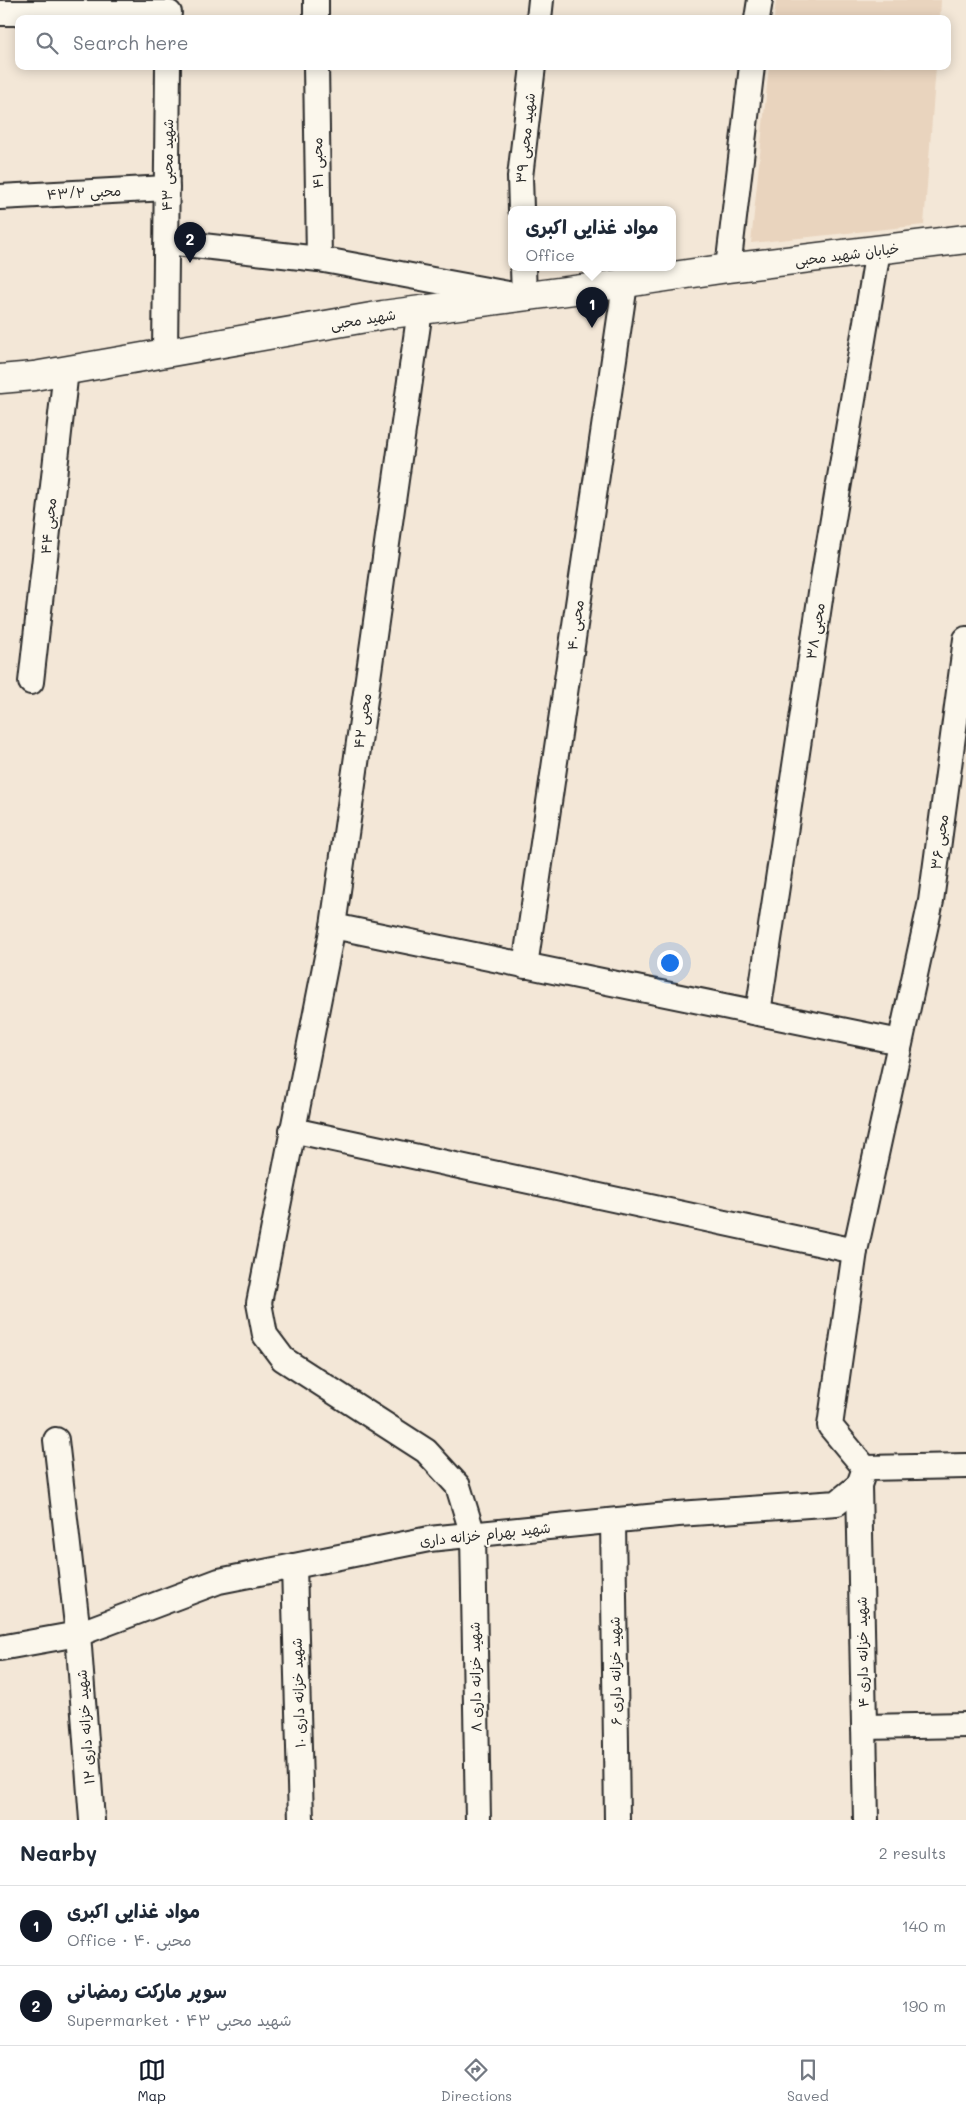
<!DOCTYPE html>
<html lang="en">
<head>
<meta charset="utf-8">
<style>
	body { margin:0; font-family:Mali,"Playpen Sans Arabic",sans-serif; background:#f2f2f3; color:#1f2937 }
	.you { position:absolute; left:669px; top:962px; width:18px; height:18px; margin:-12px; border:4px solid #fff; border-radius:50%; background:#1a73e8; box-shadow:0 0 0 8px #1a73e833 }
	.badge { display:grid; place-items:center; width:32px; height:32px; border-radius:50%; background:#111827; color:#fff; font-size:16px; font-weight:700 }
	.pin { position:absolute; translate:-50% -41px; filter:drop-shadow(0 1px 2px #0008) }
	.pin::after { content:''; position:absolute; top:26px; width:18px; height:15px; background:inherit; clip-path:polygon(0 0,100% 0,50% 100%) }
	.popup { position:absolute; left:508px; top:206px; width:168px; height:65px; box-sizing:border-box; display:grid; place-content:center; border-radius:10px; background:#fff; filter:drop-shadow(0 1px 4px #0005); font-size:16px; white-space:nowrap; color:#747a83 }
	.popup b { font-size:19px; color:#1f2937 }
	.popup::after { content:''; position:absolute; left:50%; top:100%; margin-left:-10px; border:10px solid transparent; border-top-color:#fff }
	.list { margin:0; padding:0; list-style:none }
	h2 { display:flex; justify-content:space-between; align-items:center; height:65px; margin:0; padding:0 20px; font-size:21px }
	h2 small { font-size:16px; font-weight:400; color:#747a83 }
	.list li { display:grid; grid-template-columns:32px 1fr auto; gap:15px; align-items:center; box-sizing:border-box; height:80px; padding:0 20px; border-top:1px solid #e0e1e3 }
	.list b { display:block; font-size:19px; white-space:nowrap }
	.list p { margin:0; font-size:16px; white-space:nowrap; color:#747a83 }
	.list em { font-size:16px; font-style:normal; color:#747a83 }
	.icon { flex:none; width:28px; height:28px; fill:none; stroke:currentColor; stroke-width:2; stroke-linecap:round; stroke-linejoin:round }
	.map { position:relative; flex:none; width:966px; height:1820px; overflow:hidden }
	.search { position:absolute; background:#fff; box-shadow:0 2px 12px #0003; left:15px; right:15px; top:15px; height:55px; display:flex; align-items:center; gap:12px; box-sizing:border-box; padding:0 18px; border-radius:10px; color:#747a83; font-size:19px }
	.sheet { height:225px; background:#fff }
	nav { display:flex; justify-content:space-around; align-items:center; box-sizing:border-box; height:70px; border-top:1px solid #e0e1e3; background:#fff; font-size:14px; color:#747a83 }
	nav a { display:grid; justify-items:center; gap:2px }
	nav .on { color:#111827 }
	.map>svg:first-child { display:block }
	.built { fill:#e9d4be }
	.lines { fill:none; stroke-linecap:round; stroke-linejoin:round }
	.minor-casing { stroke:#2b2b2b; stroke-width:28 }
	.tertiary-casing { stroke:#2b2b2b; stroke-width:31 }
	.minor { stroke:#fbf7ec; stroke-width:24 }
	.tertiary { stroke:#fbf7ec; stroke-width:28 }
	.labels { text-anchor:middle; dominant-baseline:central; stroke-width:4; stroke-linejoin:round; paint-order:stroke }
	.street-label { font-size:14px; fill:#2b2b2b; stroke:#fbf7ec }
</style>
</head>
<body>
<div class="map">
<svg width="966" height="1820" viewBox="0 0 966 1820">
	<rect width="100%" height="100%" fill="#f3e7d7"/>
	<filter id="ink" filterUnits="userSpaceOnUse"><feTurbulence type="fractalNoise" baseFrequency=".02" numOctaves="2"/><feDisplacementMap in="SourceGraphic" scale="10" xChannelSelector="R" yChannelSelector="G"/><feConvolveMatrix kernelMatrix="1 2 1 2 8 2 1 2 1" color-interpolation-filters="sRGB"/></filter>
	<g filter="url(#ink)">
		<!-- built -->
		<g class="built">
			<polygon points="776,0 941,0 940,19 774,19"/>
			<polygon points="769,66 936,66 924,225 751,243"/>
		</g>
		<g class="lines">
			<!-- minor casing -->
			<g class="minor-casing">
				<g id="minor">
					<polyline points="0,13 169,13"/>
					<polyline points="316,19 316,0"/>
					<polyline points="539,19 541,0"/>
					<polyline points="757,19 760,0"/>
					<polyline points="316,66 319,259"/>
					<polyline points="0,197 167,188"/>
					<polyline points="521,209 520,177 533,66"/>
					<polyline points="167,242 319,259 524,297 523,267"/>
					<polyline points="728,268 752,66"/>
					<polyline points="420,310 333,926 259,1303 265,1335 283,1359 426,1451 458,1486 473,1535 478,1820"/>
					<polyline points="165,353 168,66"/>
					<polyline points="31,682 66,370"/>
					<polyline points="333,926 900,1042"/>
					<polyline points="525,966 625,284"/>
					<polyline points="758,1013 823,579 878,250"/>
					<polyline points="292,1130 855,1251"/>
					<polyline points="56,1440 78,1634 92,1820"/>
					<polyline points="865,1468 830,1426 855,1251 931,901 966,639"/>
					<polyline points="859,1485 866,1820"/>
					<polyline points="613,1521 617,1820"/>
					<polyline points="294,1566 301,1820"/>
					<polyline points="0,1648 78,1634 219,1581 429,1539 678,1514 837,1503 859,1485 865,1468 966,1466"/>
					<polyline points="864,1727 966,1725"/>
				</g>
			</g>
			<!-- tertiary casing -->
			<g class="tertiary-casing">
				<polyline id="tertiary" points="0,379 34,376 383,315 605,286 728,268 966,239"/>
			</g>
			<!-- minor -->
			<use href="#minor" class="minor"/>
			<!-- tertiary -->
			<use href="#tertiary" class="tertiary"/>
		</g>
	</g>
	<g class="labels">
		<!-- street labels -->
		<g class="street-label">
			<text transform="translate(525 138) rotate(-84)">شهید محبی ۳۹</text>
			<text transform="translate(317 163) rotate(-91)">محبی ۴۱</text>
			<text transform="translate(167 165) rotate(-89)">شهید محبی ۴۳</text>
			<text transform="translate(84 192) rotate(-3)">محبی ۴۳/۲</text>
			<text transform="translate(847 254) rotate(-7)">خیابان شهید محبی</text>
			<text transform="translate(363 319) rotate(-9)">شهید محبی</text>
			<text transform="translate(48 526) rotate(-84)">محبی ۴۴</text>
			<text transform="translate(575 625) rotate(-82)">محبی ۴۰</text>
			<text transform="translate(815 631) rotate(-81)">محبی ۳۸</text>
			<text transform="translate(362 721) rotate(-82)">محبی ۴۲</text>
			<text transform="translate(939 842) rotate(-82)">محبی ۳۶</text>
			<text transform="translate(485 1534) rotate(-6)">شهید بهرام خزانه داری</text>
			<text transform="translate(862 1652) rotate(-91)">شهید خزانه داری ۴</text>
			<text transform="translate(615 1671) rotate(-91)">شهید خزانه داری ۶</text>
			<text transform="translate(475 1677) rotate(-91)">شهید خزانه داری ۸</text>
			<text transform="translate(298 1693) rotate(-92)">شهید خزانه داری ۱۰</text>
			<text transform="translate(85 1727) rotate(-94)">شهید خزانه داری ۱۲</text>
		</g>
	</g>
</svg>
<div class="you"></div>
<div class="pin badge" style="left:592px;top:328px">1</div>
<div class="popup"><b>مواد غذایی اکبری</b>Office</div>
<div class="pin badge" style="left:190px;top:263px">2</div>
<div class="search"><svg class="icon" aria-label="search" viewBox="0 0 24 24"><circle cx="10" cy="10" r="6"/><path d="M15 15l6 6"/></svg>Search here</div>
</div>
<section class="sheet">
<h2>Nearby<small>2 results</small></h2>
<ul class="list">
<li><span class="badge">1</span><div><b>مواد غذایی اکبری</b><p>Office · محبی ۴۰</p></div><em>140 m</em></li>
<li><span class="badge">2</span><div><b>سوپر مارکت رمضانی</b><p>Supermarket · شهید محبی ۴۳</p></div><em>190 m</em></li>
</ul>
</section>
<nav>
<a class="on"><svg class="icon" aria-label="map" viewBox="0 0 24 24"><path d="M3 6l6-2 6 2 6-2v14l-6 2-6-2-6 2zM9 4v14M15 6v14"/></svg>Map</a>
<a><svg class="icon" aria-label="directions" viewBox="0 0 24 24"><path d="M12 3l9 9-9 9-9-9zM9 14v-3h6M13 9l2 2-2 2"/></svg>Directions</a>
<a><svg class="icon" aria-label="saved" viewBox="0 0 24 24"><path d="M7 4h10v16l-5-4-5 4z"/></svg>Saved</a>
</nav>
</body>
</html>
